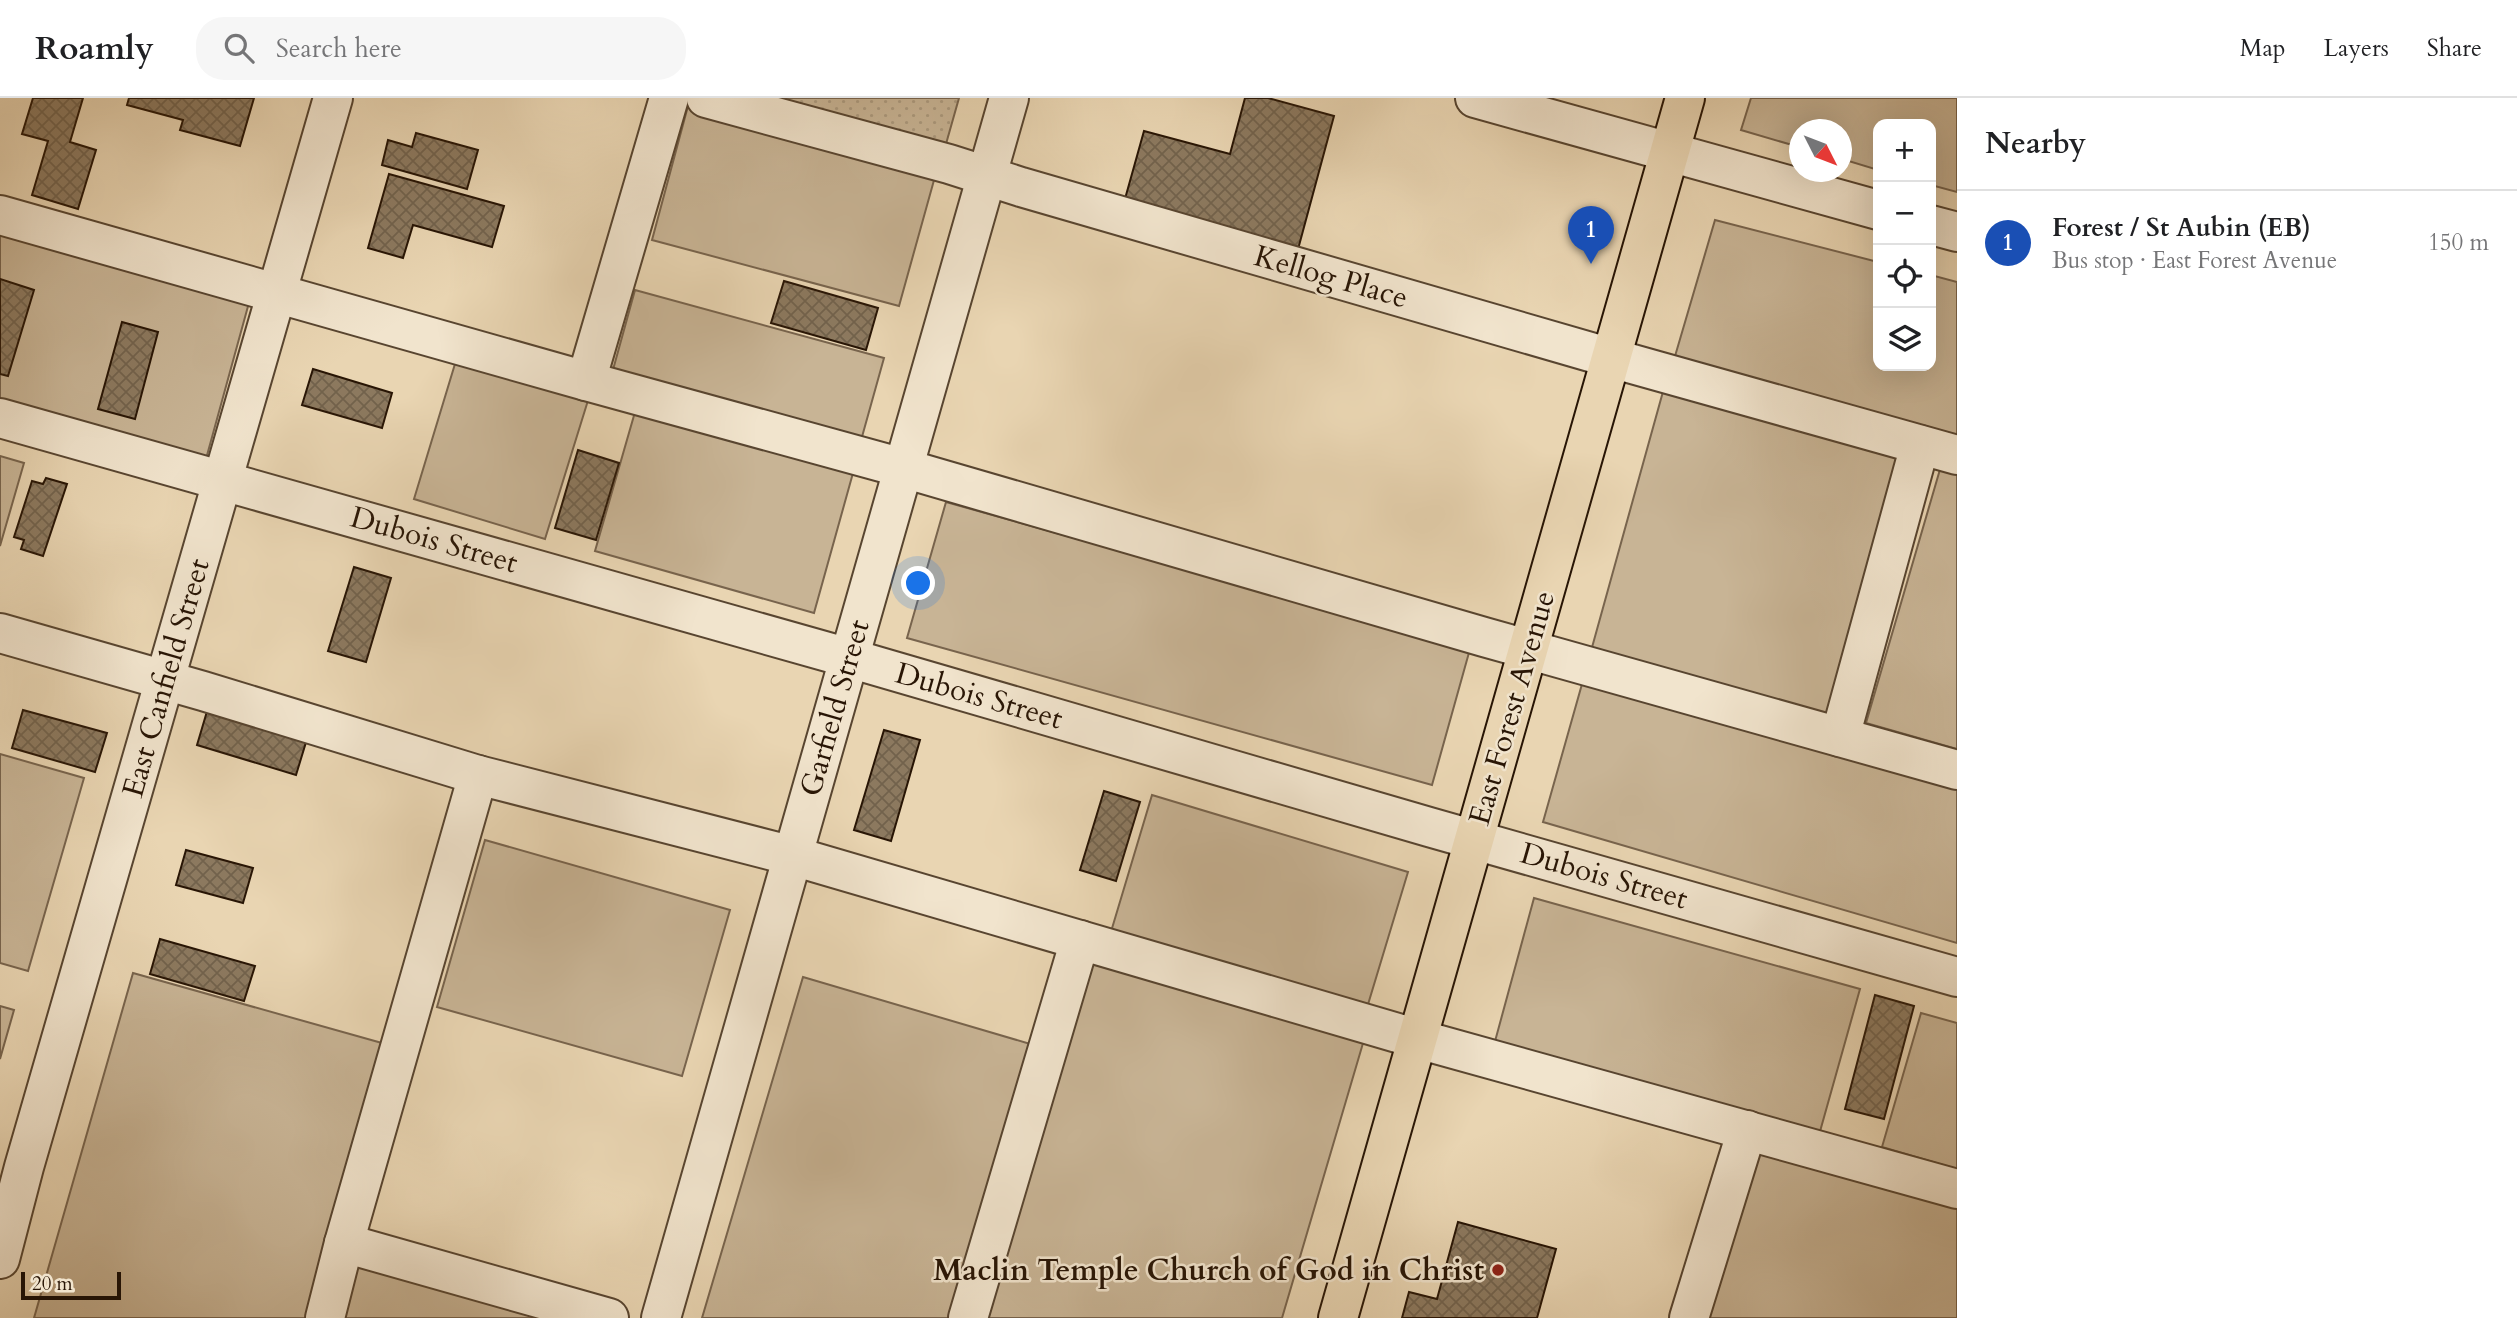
<!DOCTYPE html>
<html lang="en">
<head>
<meta charset="utf-8">
<style>
	body { margin:0; font-family:Cardo,serif; background:#f6f6f6; color:#202124 }
	.controls { position:absolute; right:21px; top:21px; display:grid; overflow:hidden; border-radius:14px; box-shadow:0 7px 28px #0002 }
	.controls button { width:63px; height:63px; display:grid; place-items:center; padding:0; border:0; border-bottom:2px solid #e0e0e0; background:#fff; color:#202124; font:35px sans-serif }
	.compass { position:absolute; left:1789px; top:21px; width:63px; height:63px; border-radius:50%; background:#fff; box-shadow:0 7px 28px #0002; rotate:132deg }
	.scale { position:absolute; left:21px; bottom:18px; width:100px; box-sizing:border-box; padding-left:7px; border:4px solid #281505; border-top:0; font-size:19px; line-height:24px; white-space:nowrap; color:#281505; -webkit-text-stroke:5px #f1e4cd; paint-order:stroke }
	.you { position:absolute; left:919px; top:486px; width:24px; height:24px; margin:-18px; border:5px solid #fff; border-radius:50%; background:#1a73e8; box-shadow:0 0 0 10px #1a73e833 }
	.badge { display:grid; place-items:center; width:46px; height:46px; border-radius:50%; background:#1a73e8; color:#fff; font-size:23px; font-weight:700 }
	.pin { position:absolute; translate:-50% -58px; filter:drop-shadow(0 2px 4px #0008) }
	.pin::after { content:''; position:absolute; top:37px; width:24px; height:21px; background:inherit; clip-path:polygon(0 0,100% 0,50% 100%) }
	.list { margin:0; padding:0; list-style:none }
	h2 { display:flex; justify-content:space-between; align-items:center; height:91px; margin:0; padding:0 28px; font-size:30px }
	h2 small { font-size:23px; font-weight:400; color:#757577 }
	.list li { display:grid; grid-template-columns:46px 1fr auto; gap:21px; align-items:center; box-sizing:border-box; height:105px; padding:0 28px; border-top:2px solid #e0e0e0 }
	.list b { display:block; font-size:26px; white-space:nowrap }
	.list p { margin:0; font-size:23px; white-space:nowrap; color:#757577 }
	.list em { font-size:23px; font-style:normal; color:#757577 }
	.icon { flex:none; width:38px; height:38px; fill:none; stroke:currentColor; stroke-width:2; stroke-linecap:round; stroke-linejoin:round }
	.map { position:relative; flex:none; width:1957px; height:1220px; overflow:hidden }
	header { display:flex; align-items:center; gap:42px; box-sizing:border-box; height:98px; padding:0 35px; background:#fff; border-bottom:2px solid #e0e0e0 }
	header strong { font-size:33px }
	nav { display:flex; gap:38px; margin-inline-start:auto; font-size:24px }
	.search { width:490px; height:63px; background:#f6f6f6; display:flex; align-items:center; gap:18px; box-sizing:border-box; padding:0 24px; border-radius:28px; color:#757577; font-size:26px }
	main { display:flex }
	aside { flex:1; background:#fff }
	.map>svg:first-child { display:block }
	.green { fill:#c8b495; stroke:#78644d; stroke-width:2 }
	.garden { fill:url(#garden-dots); stroke:#78644d; stroke-width:2 }
	.building { fill:url(#building-cross-hatch); stroke:#281505; stroke-width:2 }
	.lines { fill:none; stroke-linecap:round; stroke-linejoin:round }
	.minor-casing { stroke:#584530; stroke-width:42 }
	.major-casing { stroke:#281505; stroke-width:42 }
	.minor { stroke:#f1e4cd; stroke-width:38 }
	.major { stroke:#e9d5b2; stroke-width:38 }
	.poi-dot { fill:#8f2418; stroke:#f1e4cd; stroke-width:2.5 }
	.labels { text-anchor:middle; dominant-baseline:central; stroke-width:5; stroke-linejoin:round; paint-order:stroke }
	.street-label { font-size:30px; fill:#281505; stroke:#f1e4cd }
	.poi-label { font-size:30px; font-weight:bold; fill:#281505; stroke:#f1e4cd; text-anchor:end }
</style>
</head>
<body>
<header>
<strong>Roamly</strong>
<div class="search"><svg class="icon" aria-label="search" viewBox="0 0 24 24"><circle cx="10" cy="10" r="6"/><path d="M15 15l6 6"/></svg>Search here</div>
<nav><a>Map</a><a>Layers</a><a>Share</a></nav>
</header>
<main>
<div class="map">
<svg width="1957" height="1220" viewBox="0 0 1957 1220">
	<defs>
		<pattern id="garden-dots" width="8" height="8" patternUnits="userSpaceOnUse" patternTransform="scale(1.75)"><rect width="8" height="8" fill="#c8b495"/><path d="M2 2h.1M6 6h.1" fill="none" stroke="#ac9a7f" stroke-width="1.8" stroke-linecap="round"/></pattern>
		<pattern id="building-cross-hatch" width="8" height="8" patternUnits="userSpaceOnUse" patternTransform="scale(1.75)"><rect width="8" height="8" fill="#8c795f"/><path d="M0 0l8 8M0 8l8-8" fill="none" stroke="#72624c"/></pattern>
	</defs>
	<rect width="100%" height="100%" fill="#e9d5b2"/>
	<filter id="stains"><feTurbulence type="fractalNoise" baseFrequency=".00286" numOctaves="4"/><feColorMatrix values="0 0 0 0 .2 0 0 0 0 .09 0 0 0 0 .02 0 0 0 .5 -.17"/></filter>
	<radialGradient id="worn" r=".72"><stop offset=".6" stop-color="#630" stop-opacity="0"/><stop offset="1" stop-color="#630" stop-opacity=".3"/></radialGradient>
	<!-- green -->
	<g class="green">
		<polygon points="1751,0 1957,0 1957,94 1931,87 1931,26 1878,26 1878,72 1842,61 1842,32 1800,32 1799,49 1741,32"/>
		<polygon points="688,8 936,75 899,208 652,142"/>
		<polygon points="1715,122 1878,164 1878,268 1931,268 1931,177 1957,184 1957,343 1673,265"/>
		<polygon points="0,132 250,201 206,361 0,304"/>
		<polygon points="635,192 884,260 860,346 611,279"/>
		<polygon points="458,256 590,296 545,441 414,401"/>
		<polygon points="1664,290 1902,355 1829,619 1591,553"/>
		<polygon points="635,314 853,375 814,515 595,453"/>
		<polygon points="0,358 24,365 0,448"/>
		<polygon points="1941,368 1957,373 1957,651 1866,625"/>
		<polygon points="946,404 1470,551 1432,687 907,540"/>
		<polygon points="1584,579 1957,686 1957,845 1543,724"/>
		<polygon points="0,656 84,680 28,873 0,865"/>
		<polygon points="1152,697 1408,774 1366,913 1110,837"/>
		<polygon points="485,742 730,812 682,978 437,909"/>
		<polygon points="1534,800 1860,891 1819,1037 1494,947"/>
		<polygon points="1092,855 1366,935 1282,1220 984,1220"/>
		<polygon points="133,875 389,947 311,1220 34,1220"/>
		<polygon points="803,879 1037,948 957,1220 702,1220"/>
		<polygon points="0,908 14,912 0,961"/>
		<polygon points="1921,915 1957,925 1957,1071 1882,1049"/>
		<polygon points="1753,1052 1957,1110 1957,1220 1704,1220"/>
		<polygon points="358,1165 561,1220 343,1220"/>
	</g>
	<!-- garden -->
	<polygon class="garden" points="760,0 959,0 944,53"/>
	<!-- building -->
	<g class="building">
		<polygon points="33,0 83,0 70,44 96,52 78,111 32,97 48,43 22,36"/>
		<polygon points="129,0 254,0 240,48 180,32 183,22 127,7"/>
		<polygon points="1245,0 1268,0 1334,18 1297,155 1123,108 1144,33 1230,56"/>
		<polygon points="416,35 478,52 467,91 382,67 388,42 412,49"/>
		<polygon points="389,76 504,108 492,149 413,127 403,160 368,150"/>
		<polygon points="0,181 34,192 8,278 0,276"/>
		<polygon points="784,183 878,210 866,252 771,225"/>
		<polygon points="122,224 158,234 135,321 98,311"/>
		<polygon points="313,271 392,295 382,330 302,307"/>
		<polygon points="578,352 619,365 596,442 555,430"/>
		<polygon points="46,380 67,386 43,458 21,451 24,442 14,439 32,383 43,386"/>
		<polygon points="354,469 391,480 366,564 328,553"/>
		<polygon points="208,610 307,641 296,677 197,647"/>
		<polygon points="23,612 107,635 95,674 12,650"/>
		<polygon points="884,632 920,642 891,743 854,732"/>
		<polygon points="1104,693 1140,704 1116,783 1080,772"/>
		<polygon points="186,752 253,770 243,805 176,787"/>
		<polygon points="160,841 255,868 244,903 150,876"/>
		<polygon points="1875,897 1914,908 1884,1021 1845,1011"/>
		<polygon points="1458,1124 1556,1151 1537,1220 1402,1220 1409,1194 1437,1201"/>
	</g>
	<g class="lines">
		<!-- minor casing -->
		<g class="minor-casing">
			<g id="minor">
				<polyline points="706,0 949,66 1021,89 1611,260 1957,357"/>
				<polyline points="1475,0 1878,112"/>
				<polyline points="0,117 586,283 903,370 1484,539 1957,672"/>
				<polyline points="1931,127 1957,134"/>
				<polyline points="586,283 669,0"/>
				<polyline points="0,320 849,560 1429,729 1957,879"/>
				<polyline points="0,535 203,593 478,677 793,758 1418,941 1957,1091"/>
				<polyline points="1840,639 1920,347"/>
				<polyline points="344,1145 609,1220"/>
				<polyline points="0,1161 24,1069 333,0"/>
				<polyline points="325,1220 344,1145 478,677"/>
				<polyline points="661,1220 1009,0"/>
				<polyline points="968,1220 1080,842"/>
				<polyline points="1689,1220 1747,1032"/>
			</g>
		</g>
		<!-- major casing -->
		<g class="major-casing">
			<polyline id="major" points="1338,1220 1685,0"/>
		</g>
		<!-- minor -->
		<use href="#minor" class="minor"/>
		<!-- major -->
		<use href="#major" class="major"/>
	</g>
	<!-- markers -->
	<circle class="poi-dot" cx="1498" cy="1172" r="7"/>
	<g class="labels">
		<!-- street labels -->
		<g class="street-label">
			<text transform="translate(1331 179) rotate(16)">Kellog Place</text>
			<text transform="translate(434 442) rotate(16)">Dubois Street</text>
			<text transform="translate(166 580) rotate(-74)">East Canfield Street</text>
			<text transform="translate(979 598) rotate(16)">Dubois Street</text>
			<text transform="translate(835 610) rotate(-74)">Garfield Street</text>
			<text transform="translate(1512 610) rotate(-74)">East Forest Avenue</text>
			<text transform="translate(1604 778) rotate(16)">Dubois Street</text>
		</g>
		<!-- poi labels -->
		<g class="poi-label">
			<text x="1484" y="1172">Maclin Temple Church of God in Christ</text>
		</g>
	</g>
	<rect width="100%" height="100%" filter="url(#stains)"/>
	<rect width="100%" height="100%" fill="url(#worn)"/>
</svg>
<div class="controls">
<button>+</button>
<button>−</button>
<button><svg class="icon" aria-label="locate" viewBox="0 0 24 24"><circle cx="12" cy="12" r="6"/><path d="M12 2v4M12 18v4M2 12h4M18 12h4"/></svg></button>
<button><svg class="icon" aria-label="layers" viewBox="0 0 24 24"><path d="M12 4l9 5-9 5-9-5zM3 14l9 5 9-5"/></svg></button>
</div>
<svg class="compass" viewBox="-18 -18 36 36"><path d="M0-13l5 13h-10z" fill="#e53935"/><path d="M0 13l5-13h-10z" fill="#757577"/></svg>
<div class="scale">20 m</div>
<div class="you"></div>
<div class="pin badge" style="left:1591px;top:166px;background:#1a4fb4">1</div>
</div>
<aside>
<h2>Nearby<small></small></h2>
<ul class="list">
<li><span class="badge" style="background:#1a4fb4">1</span><div><b>Forest / St Aubin (EB)</b><p>Bus stop · East Forest Avenue</p></div><em>150 m</em></li>
</ul>
</aside>
</main>
</body>
</html>
